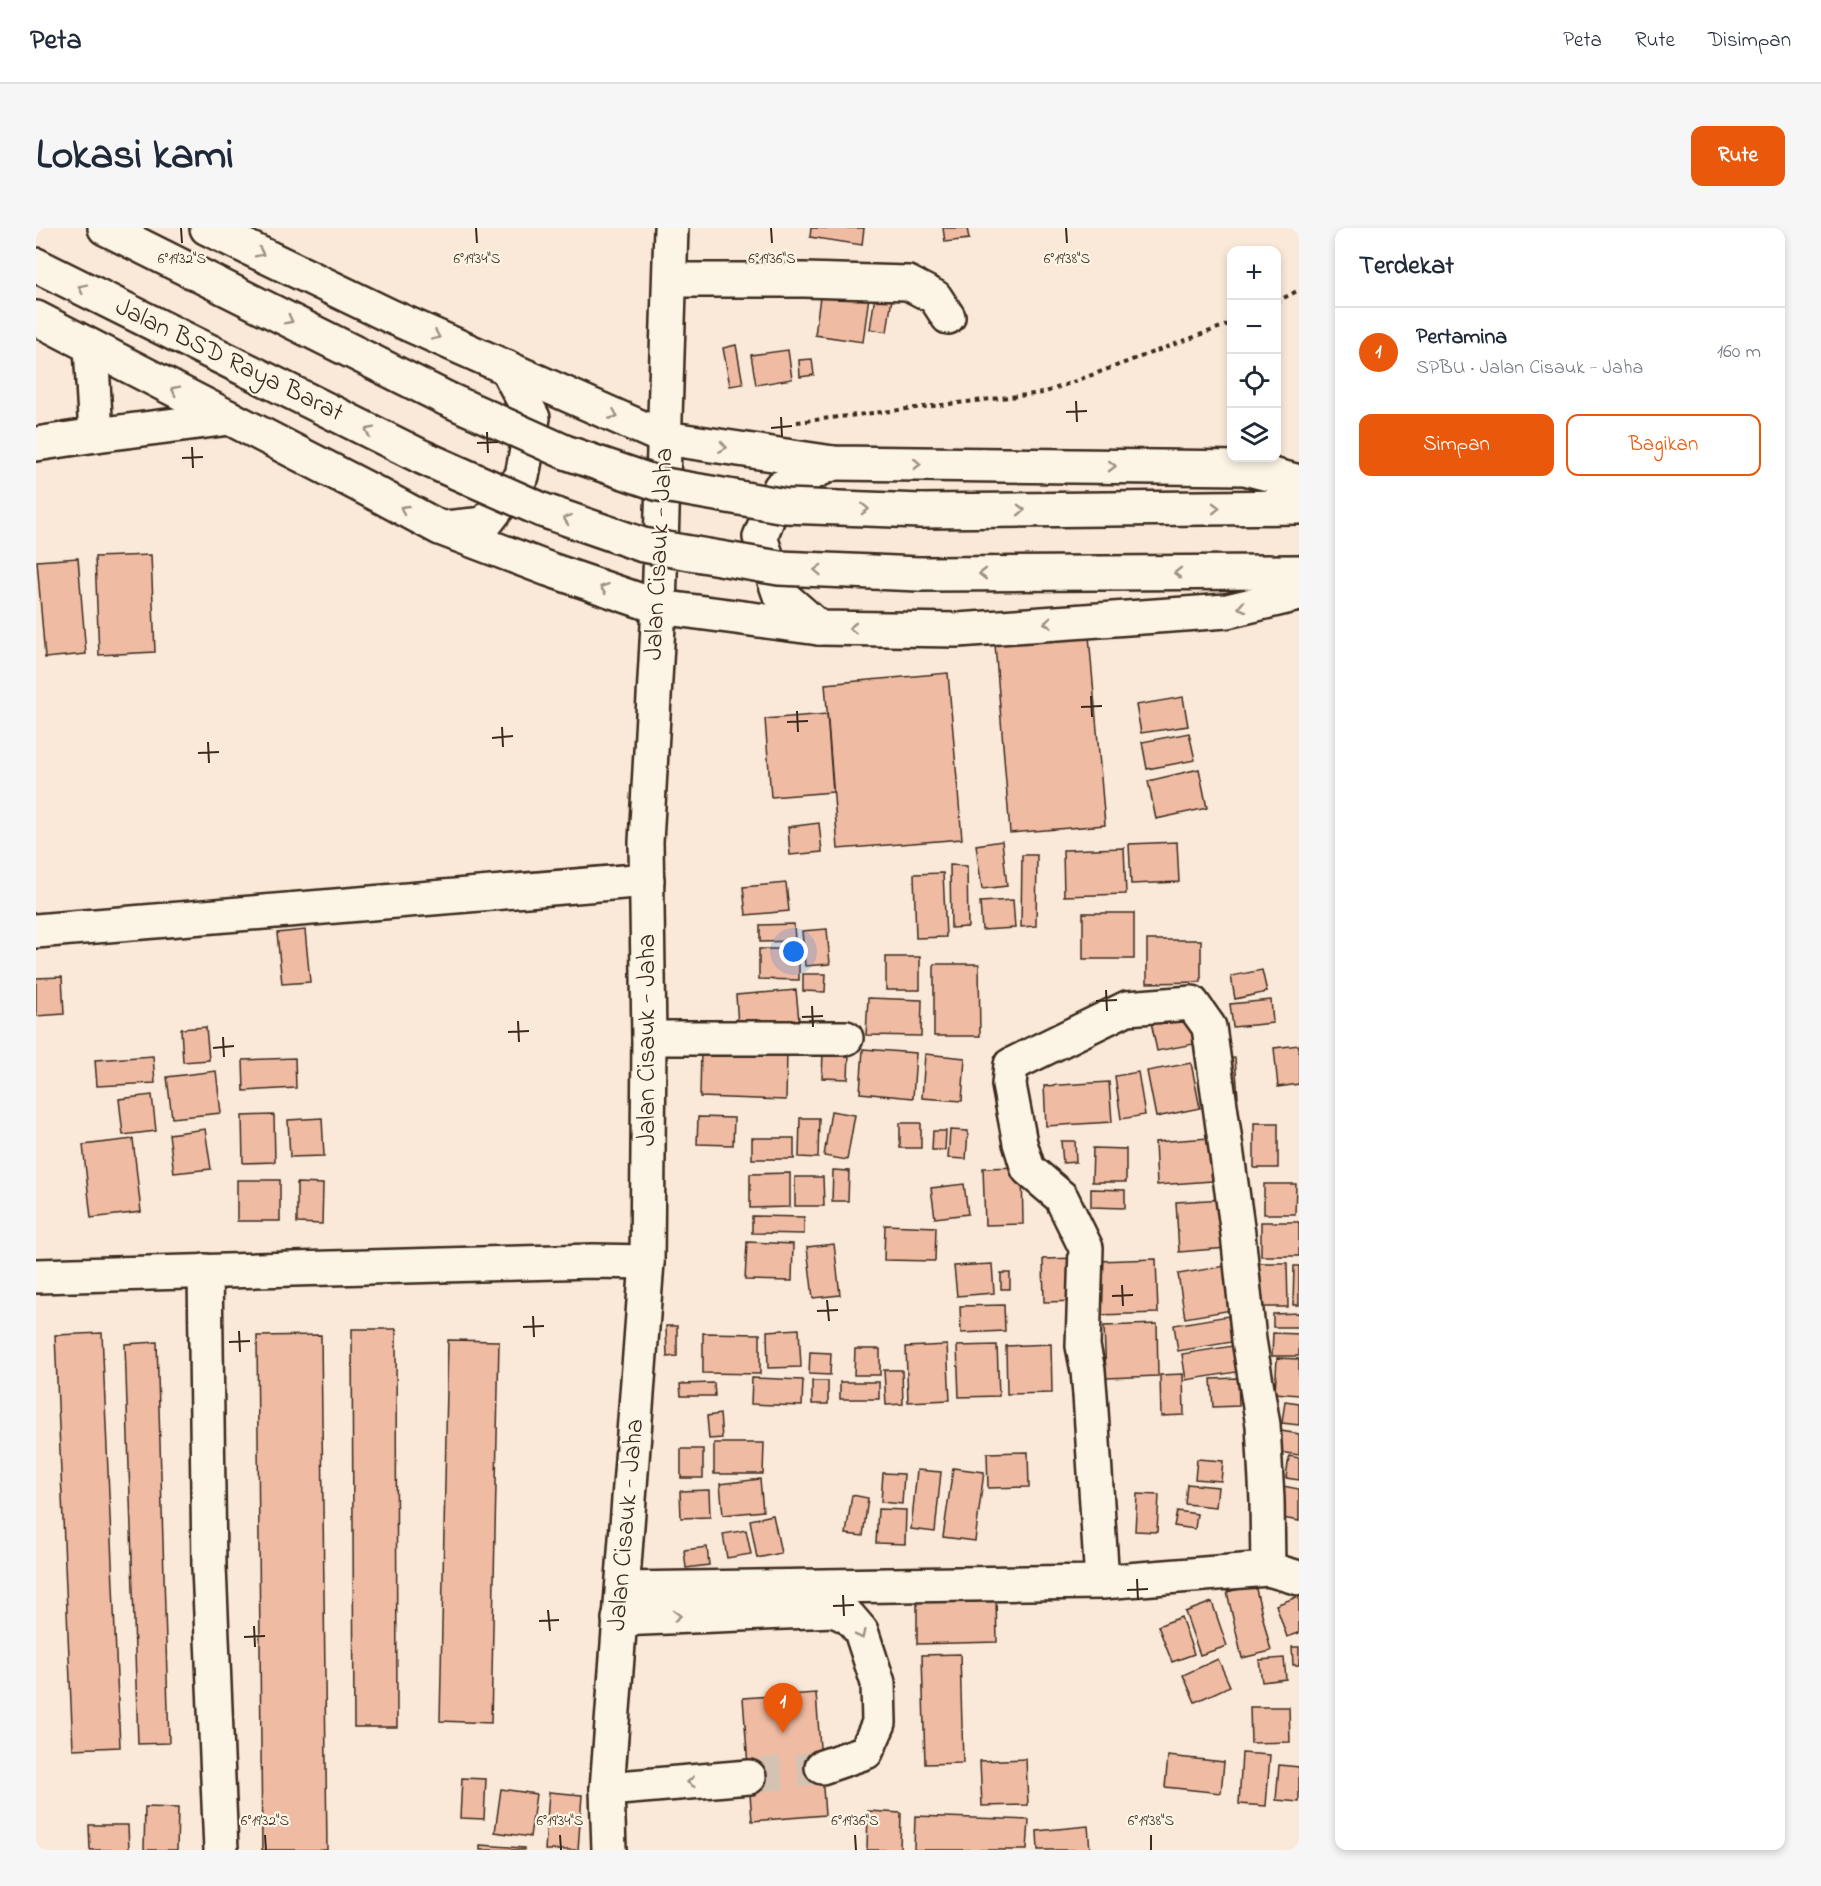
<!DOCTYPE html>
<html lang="id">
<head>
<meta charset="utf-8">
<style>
	body { margin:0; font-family:"Indie Flower",sans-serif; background:#f6f6f7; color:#1f2937 }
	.controls { position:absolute; right:18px; top:18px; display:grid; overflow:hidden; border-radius:12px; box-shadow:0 3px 9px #0003 }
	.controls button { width:54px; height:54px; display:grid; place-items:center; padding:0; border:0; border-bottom:2px solid #e0e1e3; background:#fff; color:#1f2937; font:30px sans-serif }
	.you { position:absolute; left:758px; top:724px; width:21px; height:21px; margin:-15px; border:4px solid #fff; border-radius:50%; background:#1a73e8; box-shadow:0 0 0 9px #1a73e833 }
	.badge { display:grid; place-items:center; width:39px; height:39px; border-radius:50%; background:#ea580c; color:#fff; font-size:20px; font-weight:700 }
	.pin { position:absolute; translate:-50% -50px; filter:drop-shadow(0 2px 3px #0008) }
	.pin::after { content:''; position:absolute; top:32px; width:21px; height:18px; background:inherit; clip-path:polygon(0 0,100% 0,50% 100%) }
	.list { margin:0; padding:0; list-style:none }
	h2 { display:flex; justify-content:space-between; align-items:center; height:78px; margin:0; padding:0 24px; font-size:26px }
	h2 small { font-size:20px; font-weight:400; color:#747a83 }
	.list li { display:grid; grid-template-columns:39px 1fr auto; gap:18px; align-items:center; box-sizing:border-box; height:90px; padding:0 24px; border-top:2px solid #e0e1e3 }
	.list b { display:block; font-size:22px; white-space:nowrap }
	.list p { margin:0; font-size:20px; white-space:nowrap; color:#747a83 }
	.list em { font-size:20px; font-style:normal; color:#747a83 }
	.actions { display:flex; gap:12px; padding:18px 24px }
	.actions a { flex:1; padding:14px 0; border:2px solid #ea580c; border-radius:12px; text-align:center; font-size:21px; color:#ea580c }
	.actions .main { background:#ea580c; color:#fff }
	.icon { flex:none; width:33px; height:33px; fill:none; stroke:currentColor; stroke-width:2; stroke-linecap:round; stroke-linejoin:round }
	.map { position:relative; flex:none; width:1263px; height:1622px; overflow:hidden; border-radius:12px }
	header { display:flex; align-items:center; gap:36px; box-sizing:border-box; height:84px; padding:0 30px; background:#fff; border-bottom:2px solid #e0e1e3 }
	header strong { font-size:28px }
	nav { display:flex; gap:33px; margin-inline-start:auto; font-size:21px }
	.intro { display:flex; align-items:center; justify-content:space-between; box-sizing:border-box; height:144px; padding:0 36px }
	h1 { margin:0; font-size:42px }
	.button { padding:15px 27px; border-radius:12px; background:#ea580c; color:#fff; font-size:21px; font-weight:700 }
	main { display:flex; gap:36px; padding:0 36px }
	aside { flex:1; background:#fff; border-radius:12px; box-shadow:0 3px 9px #0003 }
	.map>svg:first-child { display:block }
	.building { fill:#f0bba3; stroke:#3b2a1e; stroke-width:1.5 }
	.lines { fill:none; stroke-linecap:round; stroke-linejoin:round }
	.minor-tunnel { stroke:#d4c3b3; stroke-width:33; stroke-dasharray:33 16; stroke-linecap:butt }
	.minor-casing { stroke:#3b2a1e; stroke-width:38 }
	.major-casing { stroke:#3b2a1e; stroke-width:38 }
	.path { stroke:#3b2a1e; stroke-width:4; stroke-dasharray:4.5 4.5; stroke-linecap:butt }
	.minor { stroke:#fcf5e5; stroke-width:33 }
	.major { stroke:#fcf5e5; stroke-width:33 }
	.major-bridge-casing { stroke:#3b2a1e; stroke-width:38; stroke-linecap:butt }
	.major-bridge { stroke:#fcf5e5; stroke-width:33 }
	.oneway { stroke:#9c9082 }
	.ticks { fill:none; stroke:#3b2a1e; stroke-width:2 }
	.labels { text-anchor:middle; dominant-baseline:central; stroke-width:4.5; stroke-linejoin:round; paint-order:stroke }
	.street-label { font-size:26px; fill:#3b2a1e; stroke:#fcf5e5 }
	.ticks-label { font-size:15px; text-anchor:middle; fill:#3b2a1e; stroke:#fcf5e5; stroke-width:4.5; stroke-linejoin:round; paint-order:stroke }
</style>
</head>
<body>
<header>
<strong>Peta</strong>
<nav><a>Peta</a><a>Rute</a><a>Disimpan</a></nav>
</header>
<div class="intro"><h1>Lokasi kami</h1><a class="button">Rute</a></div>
<main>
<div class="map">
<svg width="1263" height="1622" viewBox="0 0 1263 1622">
	<rect width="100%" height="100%" fill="#fae9d8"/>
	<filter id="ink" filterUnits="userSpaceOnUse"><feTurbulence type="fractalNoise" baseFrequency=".0167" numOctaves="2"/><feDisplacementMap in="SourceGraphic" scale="12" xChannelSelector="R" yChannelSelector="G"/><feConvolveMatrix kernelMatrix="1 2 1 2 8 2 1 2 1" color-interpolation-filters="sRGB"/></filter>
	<g filter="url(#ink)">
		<!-- building -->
		<g class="building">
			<polygon points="775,0 828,0 826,17 774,9"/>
			<polygon points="907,0 931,0 933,11 909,14"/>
			<polygon points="785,61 833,68 827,114 779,107"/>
			<polygon points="839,68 856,70 851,104 834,101"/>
			<polygon points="700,117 707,156 694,158 687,120"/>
			<polygon points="752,122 756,151 720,157 715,127"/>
			<polygon points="776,131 778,147 764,149 763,132"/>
			<polygon points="115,327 119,424 63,427 59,329"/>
			<polygon points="42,330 50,426 9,430 1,333"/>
			<polygon points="1053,408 1069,597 974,605 959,416"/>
			<polygon points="912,445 926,611 802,621 789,456"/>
			<polygon points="1147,469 1152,498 1105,505 1100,477"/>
			<polygon points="791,486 797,564 735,569 729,491"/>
			<polygon points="1153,505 1159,532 1111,541 1106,514"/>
			<polygon points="1163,541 1171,580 1120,591 1112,553"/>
			<polygon points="783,595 786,624 754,627 752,599"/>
			<polygon points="966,613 971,658 946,661 940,617"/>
			<polygon points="1141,614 1143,654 1095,656 1093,616"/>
			<polygon points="1088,620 1090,666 1028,668 1027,622"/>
			<polygon points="986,627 1001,627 1000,698 985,699"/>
			<polygon points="914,637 931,638 932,699 915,700"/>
			<polygon points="907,645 910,709 880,710 878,646"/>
			<polygon points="750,655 753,683 710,687 707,659"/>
			<polygon points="977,672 979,700 946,702 944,674"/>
			<rect x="1047" y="685" width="51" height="46"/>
			<polygon points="758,696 759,713 724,714 724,697"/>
			<polygon points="791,701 794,736 769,738 766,703"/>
			<polygon points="269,702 274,754 246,756 241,705"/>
			<polygon points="1111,712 1165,712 1165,754 1111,755"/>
			<polygon points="723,721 763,721 763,752 723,751"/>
			<rect x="850" y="729" width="34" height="33"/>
			<polygon points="898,736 943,736 944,808 898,808"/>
			<polygon points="1226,742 1231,764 1199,771 1195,748"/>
			<polygon points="767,746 790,746 789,764 767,763"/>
			<polygon points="26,749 28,786 0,788 0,750"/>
			<polygon points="760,762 763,793 702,798 700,767"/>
			<polygon points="832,770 886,772 885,808 830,807"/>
			<polygon points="1235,772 1237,795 1197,799 1194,776"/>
			<polygon points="1152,787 1158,816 1121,823 1115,794"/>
			<polygon points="170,799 173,832 147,834 145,801"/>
			<polygon points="1263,817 1263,856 1242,859 1238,820"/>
			<polygon points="665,821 751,823 750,872 664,869"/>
			<polygon points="827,821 880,825 877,870 824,865"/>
			<polygon points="787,824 813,825 812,851 786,850"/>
			<polygon points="889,826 929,830 926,873 886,870"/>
			<polygon points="117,828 119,855 61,858 59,832"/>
			<polygon points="259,830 260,860 208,863 207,832"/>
			<polygon points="1199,830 1202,869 1187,871 1183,832"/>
			<polygon points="1155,835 1164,880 1120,889 1111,843"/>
			<polygon points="180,843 185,885 136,890 131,849"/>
			<polygon points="1102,844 1109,887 1085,891 1079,848"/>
			<polygon points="1073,854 1076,894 1010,898 1008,858"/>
			<polygon points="116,867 120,903 87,907 83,871"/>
			<polygon points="795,883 819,887 811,932 788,928"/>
			<polygon points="238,887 239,934 207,935 206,888"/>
			<polygon points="662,889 698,890 697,917 661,916"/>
			<polygon points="286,890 288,928 254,929 252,892"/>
			<polygon points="764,890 783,890 782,930 763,929"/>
			<rect x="864" y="895" width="21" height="25"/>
			<rect x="1218" y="895" width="24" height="45"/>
			<polygon points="169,901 175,941 138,945 133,906"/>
			<polygon points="914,902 932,903 930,931 912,930"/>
			<polygon points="897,903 910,903 909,922 896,922"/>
			<rect x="716" y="910" width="42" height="21"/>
			<polygon points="1173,910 1176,953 1121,957 1119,914"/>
			<polygon points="97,911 105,984 55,990 47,917"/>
			<polygon points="1025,913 1039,913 1040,934 1027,935"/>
			<polygon points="1057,920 1090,921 1090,954 1056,954"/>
			<polygon points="986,939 987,996 949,997 947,940"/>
			<polygon points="797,942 813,943 812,973 796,973"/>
			<polygon points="754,945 754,979 714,980 714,946"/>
			<polygon points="759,949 787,949 788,978 759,978"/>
			<rect x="201" y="952" width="43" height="41"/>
			<polygon points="261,955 287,956 286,996 261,995"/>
			<polygon points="928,956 932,986 899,990 895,960"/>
			<polygon points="1228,956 1260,956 1259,986 1228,986"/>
			<polygon points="1055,961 1089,962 1089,980 1055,979"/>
			<polygon points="1187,971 1191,1020 1143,1024 1140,974"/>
			<polygon points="716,988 768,989 768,1006 716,1005"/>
			<rect x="1225" y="994" width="38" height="34"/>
			<polygon points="849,997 900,999 899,1033 848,1032"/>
			<polygon points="711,1014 757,1016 756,1053 709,1052"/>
			<polygon points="798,1016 804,1067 777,1070 771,1019"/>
			<polygon points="1043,1030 1044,1073 1008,1074 1007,1031"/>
			<polygon points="1120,1031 1122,1085 1063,1087 1062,1033"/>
			<polygon points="1216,1035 1251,1035 1252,1079 1217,1079"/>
			<polygon points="956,1036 958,1065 921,1068 918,1038"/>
			<polygon points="1195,1037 1202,1081 1149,1090 1142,1046"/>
			<polygon points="1258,1038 1263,1038 1263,1077 1257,1077"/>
			<rect x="965" y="1045" width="9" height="16"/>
			<polygon points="968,1077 969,1103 925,1105 924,1078"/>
			<polygon points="1263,1085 1263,1099 1237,1099 1237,1086"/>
			<polygon points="1192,1088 1196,1114 1142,1123 1138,1097"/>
			<polygon points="1121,1096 1122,1148 1070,1150 1068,1098"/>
			<polygon points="630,1098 641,1098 641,1128 631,1129"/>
			<polygon points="316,1101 360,1101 361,1499 318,1499"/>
			<polygon points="763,1101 765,1139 732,1140 731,1103"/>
			<polygon points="66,1105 84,1519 37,1521 19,1107"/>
			<polygon points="667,1105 724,1106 724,1146 667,1145"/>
			<polygon points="1237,1105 1263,1106 1263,1128 1236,1128"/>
			<polygon points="285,1107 291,1622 226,1622 221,1108"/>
			<polygon points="412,1112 463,1113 455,1495 404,1493"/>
			<polygon points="121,1114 133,1515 102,1516 89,1116"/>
			<polygon points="1015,1116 1016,1165 971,1166 970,1118"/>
			<polygon points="911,1117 914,1172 872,1174 870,1119"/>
			<polygon points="961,1117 963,1168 923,1169 921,1118"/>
			<polygon points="1203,1117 1207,1143 1150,1152 1146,1126"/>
			<polygon points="819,1121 844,1121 844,1147 818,1147"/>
			<polygon points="774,1124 795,1125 794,1147 773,1146"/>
			<polygon points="1241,1130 1263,1131 1263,1167 1239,1165"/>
			<polygon points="848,1142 866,1142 867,1176 850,1177"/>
			<polygon points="1147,1146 1148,1187 1125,1188 1124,1147"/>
			<polygon points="716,1150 767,1152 766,1178 715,1176"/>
			<polygon points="1202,1150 1203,1178 1177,1179 1175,1151"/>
			<rect x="776" y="1153" width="16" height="23"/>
			<rect x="804" y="1154" width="39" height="17"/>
			<polygon points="678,1155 679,1168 645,1168 644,1156"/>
			<polygon points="1249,1173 1263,1175 1263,1197 1246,1195"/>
			<polygon points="684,1186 686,1210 673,1211 671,1188"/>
			<polygon points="1245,1203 1263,1206 1263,1227 1243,1224"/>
			<polygon points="678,1215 728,1215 727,1246 678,1246"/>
			<rect x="645" y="1221" width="22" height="29"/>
			<polygon points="992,1224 993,1259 952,1260 951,1225"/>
			<polygon points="1253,1228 1263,1230 1263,1252 1250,1250"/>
			<polygon points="1161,1231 1187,1233 1185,1253 1159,1251"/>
			<polygon points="917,1240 948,1244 939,1313 907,1309"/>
			<polygon points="881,1242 905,1244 899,1304 875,1301"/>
			<polygon points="847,1245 868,1246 866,1276 845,1274"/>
			<polygon points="724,1251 727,1283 687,1287 684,1256"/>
			<polygon points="1151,1256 1182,1259 1180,1279 1149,1276"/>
			<polygon points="1247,1258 1263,1261 1263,1293 1241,1289"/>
			<polygon points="673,1262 674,1289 645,1290 644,1263"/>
			<polygon points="1101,1266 1123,1267 1121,1304 1099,1303"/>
			<polygon points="816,1267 832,1270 827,1308 810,1306"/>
			<polygon points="842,1281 870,1282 869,1316 840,1315"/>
			<polygon points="1141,1283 1161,1286 1159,1301 1138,1298"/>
			<polygon points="737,1287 745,1325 721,1330 714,1292"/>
			<polygon points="710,1302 715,1326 691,1330 687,1306"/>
			<polygon points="671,1319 673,1337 650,1340 648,1322"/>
			<polygon points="1219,1357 1235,1423 1206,1430 1191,1364"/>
			<polygon points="1263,1368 1263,1405 1251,1409 1240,1377"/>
			<polygon points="960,1370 961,1414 881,1416 881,1372"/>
			<polygon points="1176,1374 1191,1418 1164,1427 1149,1384"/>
			<polygon points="1145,1389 1158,1426 1136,1434 1122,1398"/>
			<polygon points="1256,1419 1263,1419 1263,1437 1257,1437"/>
			<polygon points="924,1426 927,1535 889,1536 886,1427"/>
			<polygon points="1248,1430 1250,1451 1226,1454 1223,1432"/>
			<polygon points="1182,1431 1194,1458 1159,1474 1147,1447"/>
			<polygon points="780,1465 789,1587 716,1593 707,1470"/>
			<polygon points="1214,1479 1253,1479 1254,1514 1215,1515"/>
			<polygon points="1206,1525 1234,1527 1230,1578 1203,1576"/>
			<polygon points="1132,1528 1188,1534 1185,1565 1129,1559"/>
			<polygon points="990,1531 992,1577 946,1578 944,1533"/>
			<polygon points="1243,1537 1263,1539 1263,1574 1240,1572"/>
			<polygon points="426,1550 450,1551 448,1591 424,1590"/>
			<polygon points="465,1561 500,1566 494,1609 459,1604"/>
			<polygon points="513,1564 546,1567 542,1622 509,1622"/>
			<polygon points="109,1579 142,1580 141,1622 108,1622"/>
			<polygon points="832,1583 865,1585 864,1622 831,1622"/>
			<polygon points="879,1588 993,1592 991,1622 878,1622"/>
			<polygon points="53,1597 92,1597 93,1622 54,1622"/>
			<polygon points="1052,1598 1054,1622 1002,1622 1001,1603"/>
			<polygon points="444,1617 488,1620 488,1622 444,1622"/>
		</g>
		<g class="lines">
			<!-- minor-tunnel -->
			<polyline class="minor-tunnel" points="713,1549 786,1539"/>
			<!-- minor casing -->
			<g class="minor-casing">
				<g id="minor">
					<polyline points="634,52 768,52 872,55 899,69 912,89"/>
					<polyline points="60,207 194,190"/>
					<polyline points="0,216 60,207 55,119"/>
					<polyline points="0,703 611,652"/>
					<polyline points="613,810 810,810"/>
					<polyline points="169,1043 173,1339 185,1622"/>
					<polyline points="0,1048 557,1033 611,1034"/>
					<polyline points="1232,1341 1263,1350"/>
					<polyline points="587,1361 1066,1354 1232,1341 1231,1272 1227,1197 1213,1112 1202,1006 1173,799 1156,775 1091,780 975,837 973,857 984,915 992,941 1025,969 1050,1020 1047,1118 1052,1143 1054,1167 1066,1354"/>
					<polyline points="583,1391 798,1382 813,1389 825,1403 842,1455 843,1495 830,1524 786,1539"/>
					<polyline points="571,1561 713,1549"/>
				</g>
			</g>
			<!-- major casing -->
			<g class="major-casing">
				<g id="major">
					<polyline points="69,0 411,171"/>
					<polyline points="171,0 354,88 629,210 797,235 1209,240 1263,254"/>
					<polyline points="0,37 386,229"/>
					<polyline points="0,90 341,266 404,300 512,341 623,379 783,400 922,402 1191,383 1263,366"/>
					<polyline points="885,283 1263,279"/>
					<polyline points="409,300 449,296 486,248 497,190 470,139"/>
					<polyline points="883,346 1263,344"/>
					<polyline points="783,400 743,365 724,309 744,260 797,235"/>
					<polyline points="573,1622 571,1561 611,1034 613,810 610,614 623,379 635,0"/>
				</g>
			</g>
			<!-- path -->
			<g class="path">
				<polyline points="1240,74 1263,62"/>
				<polyline points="761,194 1007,165 1196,95"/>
			</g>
			<!-- minor -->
			<use href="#minor" class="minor"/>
			<!-- major -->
			<use href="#major" class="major"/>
			<!-- major-bridge casing -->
			<g class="major-bridge-casing">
				<g id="major-bridge">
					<polyline points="411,171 529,224 623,256 749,278 885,283"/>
					<polyline points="386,229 506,282 607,317 743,340 883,346"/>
				</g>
			</g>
			<!-- major-bridge -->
			<use href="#major-bridge" class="major-bridge"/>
		</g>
		<!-- one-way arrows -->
		<defs><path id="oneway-chevron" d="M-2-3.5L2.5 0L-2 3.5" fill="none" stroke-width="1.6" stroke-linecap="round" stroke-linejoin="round" transform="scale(1.5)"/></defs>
		<g class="oneway">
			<use href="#oneway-chevron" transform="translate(224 25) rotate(26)"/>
			<use href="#oneway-chevron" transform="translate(46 60) rotate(-154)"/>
			<use href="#oneway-chevron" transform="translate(253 92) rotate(27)"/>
			<use href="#oneway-chevron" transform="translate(400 108) rotate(24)"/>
			<use href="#oneway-chevron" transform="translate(139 162) rotate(-153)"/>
			<use href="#oneway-chevron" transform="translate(578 187) rotate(24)"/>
			<use href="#oneway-chevron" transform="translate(333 203) rotate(-154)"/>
			<use href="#oneway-chevron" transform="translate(687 219) rotate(8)"/>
			<use href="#oneway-chevron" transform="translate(881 236) rotate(1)"/>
			<use href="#oneway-chevron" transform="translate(1076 238) rotate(1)"/>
			<use href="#oneway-chevron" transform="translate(1180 280) rotate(-1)"/>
			<use href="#oneway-chevron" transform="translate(368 281) rotate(-151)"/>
			<use href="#oneway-chevron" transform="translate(829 281) rotate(2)"/>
			<use href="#oneway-chevron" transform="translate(985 282) rotate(-1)"/>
			<use href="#oneway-chevron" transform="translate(531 291) rotate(-161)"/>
			<use href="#oneway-chevron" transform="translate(782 342) rotate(-178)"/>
			<use href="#oneway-chevron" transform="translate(1142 345) rotate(180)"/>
			<use href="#oneway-chevron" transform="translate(947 346) rotate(180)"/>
			<use href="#oneway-chevron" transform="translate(568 360) rotate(-161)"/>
			<use href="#oneway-chevron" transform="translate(1206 379) rotate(167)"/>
			<use href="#oneway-chevron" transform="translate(1012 395) rotate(176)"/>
			<use href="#oneway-chevron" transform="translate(817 400) rotate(-179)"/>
			<use href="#oneway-chevron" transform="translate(641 1388) rotate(-2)"/>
			<use href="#oneway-chevron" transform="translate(825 1407) rotate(64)"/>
			<use href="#oneway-chevron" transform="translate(655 1554) rotate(175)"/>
		</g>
	</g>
	<!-- ticks -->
	<path class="ticks" d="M145 0 146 15M440 0 441 15M735 0 736 15M1030 0 1031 15M1040 173 1041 194M1030 184 1051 183M745 189 746 209M735 200 756 198M451 204 452 225M441 215 462 214M156 219 157 240M146 230 167 229M1055 468 1056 489M1045 479 1066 478M761 483 762 504M751 494 772 493M466 499 467 519M456 510 477 508M172 514 173 535M162 525 183 524M1070 762 1071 783M1060 773 1081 772M776 778 777 799M766 789 787 788M482 793 483 814M472 804 493 803M187 809 188 829M177 820 198 818M1086 1057 1087 1078M1076 1068 1097 1067M791 1072 793 1093M781 1083 802 1082M497 1088 498 1109M487 1099 508 1098M203 1103 204 1124M193 1114 214 1113M1101 1351 1102 1372M1091 1362 1112 1361M807 1367 808 1388M797 1378 818 1377M512 1382 514 1403M503 1393 523 1392M218 1398 219 1419M208 1409 229 1408M229 1607 230 1622M524 1607 525 1622M819 1607 820 1622M1115 1607V1622"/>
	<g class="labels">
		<!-- street labels -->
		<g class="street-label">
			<text transform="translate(193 133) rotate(26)">Jalan BSD Raya Barat</text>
			<text transform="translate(624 326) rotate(-87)">Jalan Cisauk - Jaha</text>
			<text transform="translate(612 812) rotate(-90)">Jalan Cisauk - Jaha</text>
			<text transform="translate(591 1297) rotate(-85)">Jalan Cisauk - Jaha</text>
		</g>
	</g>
	<g class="ticks-label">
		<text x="146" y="35">6°19'32"S</text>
		<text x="441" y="35">6°19'34"S</text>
		<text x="736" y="35">6°19'36"S</text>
		<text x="1031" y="35">6°19'38"S</text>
		<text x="229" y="1597">6°19'32"S</text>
		<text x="524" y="1597">6°19'34"S</text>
		<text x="819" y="1597">6°19'36"S</text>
		<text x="1115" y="1597">6°19'38"S</text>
	</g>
</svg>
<div class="controls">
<button>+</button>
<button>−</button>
<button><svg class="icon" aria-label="locate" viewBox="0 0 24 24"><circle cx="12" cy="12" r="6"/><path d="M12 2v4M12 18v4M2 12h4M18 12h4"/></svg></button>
<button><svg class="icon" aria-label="layers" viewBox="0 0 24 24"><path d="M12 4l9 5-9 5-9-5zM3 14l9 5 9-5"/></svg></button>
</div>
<div class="you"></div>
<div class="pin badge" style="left:747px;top:1505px">1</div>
</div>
<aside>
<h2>Terdekat<small></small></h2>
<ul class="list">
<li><span class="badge">1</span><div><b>Pertamina</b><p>SPBU · Jalan Cisauk - Jaha</p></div><em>160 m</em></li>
</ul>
<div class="actions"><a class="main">Simpan</a><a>Bagikan</a></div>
</aside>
</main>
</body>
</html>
